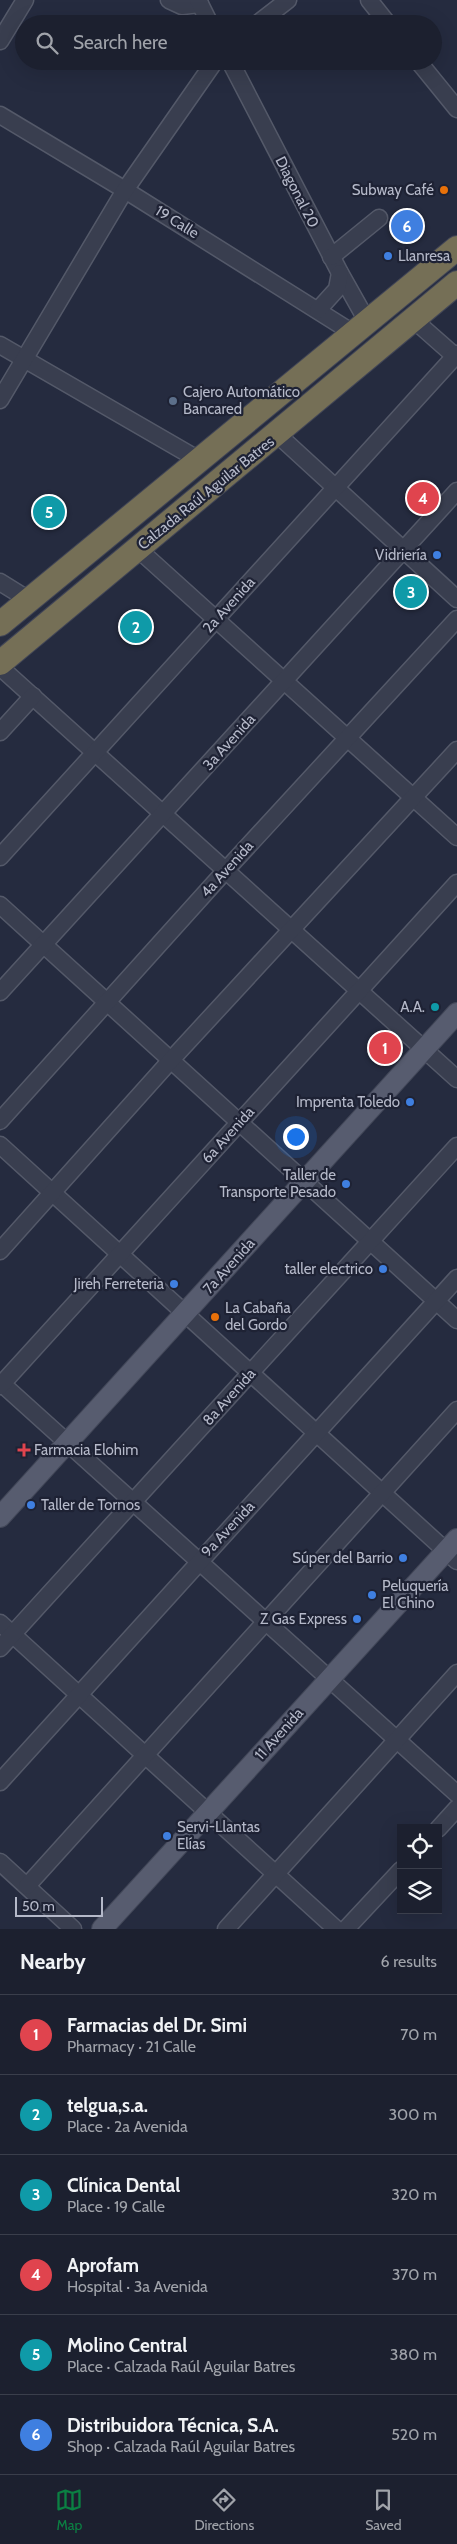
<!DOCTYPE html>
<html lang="en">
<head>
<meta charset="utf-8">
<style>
	body { margin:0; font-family:Cabin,sans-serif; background:#252837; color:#f1f3f6 }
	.controls { position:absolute; right:15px; bottom:15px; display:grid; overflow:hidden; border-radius:0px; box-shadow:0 5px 20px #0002 }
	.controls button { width:45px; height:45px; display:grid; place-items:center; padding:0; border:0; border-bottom:1px solid #3a3e4b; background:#1c202f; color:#f1f3f6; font:25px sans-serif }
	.scale { position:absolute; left:15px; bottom:12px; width:88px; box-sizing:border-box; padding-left:5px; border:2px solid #b5b9c9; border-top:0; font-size:14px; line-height:18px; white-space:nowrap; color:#b5b9c9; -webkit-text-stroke:4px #1e2234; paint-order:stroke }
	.you { position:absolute; left:295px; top:1136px; width:18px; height:18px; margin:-12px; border:4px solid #fff; border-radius:50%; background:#1a73e8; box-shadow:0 0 0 8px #1a73e833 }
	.badge { display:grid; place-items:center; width:32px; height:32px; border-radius:50%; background:#0b8043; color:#fff; font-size:16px; font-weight:700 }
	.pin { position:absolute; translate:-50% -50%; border:2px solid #fff; box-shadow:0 1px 5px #0006 }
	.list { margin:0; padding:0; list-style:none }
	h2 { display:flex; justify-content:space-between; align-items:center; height:65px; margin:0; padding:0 20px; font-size:21px }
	h2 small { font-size:16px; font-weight:400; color:#a0a3aa }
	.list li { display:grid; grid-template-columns:32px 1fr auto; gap:15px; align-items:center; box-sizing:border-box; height:80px; padding:0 20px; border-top:1px solid #3a3e4b }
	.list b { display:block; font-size:19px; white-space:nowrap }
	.list p { margin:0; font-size:16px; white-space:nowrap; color:#a0a3aa }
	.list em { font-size:16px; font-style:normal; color:#a0a3aa }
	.icon { flex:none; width:28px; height:28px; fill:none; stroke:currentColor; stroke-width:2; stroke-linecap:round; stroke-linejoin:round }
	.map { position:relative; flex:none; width:457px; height:1929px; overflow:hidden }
	.search { position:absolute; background:#1c202f; box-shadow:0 5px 20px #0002; left:15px; right:15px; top:15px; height:55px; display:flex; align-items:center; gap:12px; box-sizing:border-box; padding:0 18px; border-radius:28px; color:#a0a3aa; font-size:19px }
	.sheet { height:545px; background:#1c202f }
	nav { display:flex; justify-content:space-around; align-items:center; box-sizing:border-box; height:70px; border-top:1px solid #3a3e4b; background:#1c202f; font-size:14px; color:#a0a3aa }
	nav a { display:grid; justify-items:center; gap:2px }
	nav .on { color:#0b8043 }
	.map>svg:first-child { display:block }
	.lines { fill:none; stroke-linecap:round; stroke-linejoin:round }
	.minor-casing { stroke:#545969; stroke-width:19 }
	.major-casing { stroke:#424758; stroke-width:22 }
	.highway-casing { stroke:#414556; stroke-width:26 }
	.minor { stroke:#393e4f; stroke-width:16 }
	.major { stroke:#575c6f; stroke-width:20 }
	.highway { stroke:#756f56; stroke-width:24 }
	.food-dot { fill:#e8710a; stroke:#1e2234; stroke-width:2 }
	.shop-dot { fill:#3f7fe0; stroke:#1e2234; stroke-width:2 }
	.service-dot { fill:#5c6f8a; stroke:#1e2234; stroke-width:2 }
	.culture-dot { fill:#0f9aa8; stroke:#1e2234; stroke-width:2 }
	.health-dot { fill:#e0444e; stroke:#1e2234; stroke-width:2 }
	.labels { text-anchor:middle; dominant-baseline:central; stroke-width:4.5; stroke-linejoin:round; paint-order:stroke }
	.poi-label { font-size:15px; fill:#b5b9c9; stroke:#1e2234; text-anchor:end }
	.street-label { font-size:15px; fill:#b5b9c9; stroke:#1e2234 }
</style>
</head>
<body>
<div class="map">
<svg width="457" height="1929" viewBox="0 0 457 1929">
	<rect width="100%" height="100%" fill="#252b3f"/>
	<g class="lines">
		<!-- minor casing -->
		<g class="minor-casing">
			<g id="minor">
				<polyline points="169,0 182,6 200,4"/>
				<polyline points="198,0 210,24"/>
				<polyline points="369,0 388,24"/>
				<polyline points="257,24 288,0"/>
				<polyline points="0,41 25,0"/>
				<polyline points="230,61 340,273 367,321"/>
				<polyline points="418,61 457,109"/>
				<polyline points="0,115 125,190 353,333"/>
				<polyline points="331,257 379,218"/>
				<polyline points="318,310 337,289 340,273"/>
				<polyline points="414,320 457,358"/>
				<polyline points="0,345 199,460"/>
				<polyline points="0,400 125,190 215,61"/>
				<polyline points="277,434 457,599"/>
				<polyline points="138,549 457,837"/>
				<polyline points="0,582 29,600"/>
				<polyline points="0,667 457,1079"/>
				<polyline points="0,732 33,696"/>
				<polyline points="0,857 457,354"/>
				<polyline points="0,905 457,1320"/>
				<polyline points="0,992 457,491"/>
				<polyline points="0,1121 226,870 457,619"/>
				<polyline points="0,1145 457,1561"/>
				<polyline points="0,1251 171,1060 457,750"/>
				<polyline points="0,1382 457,1794"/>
				<polyline points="0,1386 457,883"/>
				<polyline points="0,1623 336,1929"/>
				<polyline points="0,1648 457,1146"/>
				<polyline points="0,1782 457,1278"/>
				<polyline points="438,1829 457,1808"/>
				<polyline points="0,1862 73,1929"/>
				<polyline points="27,1886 457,1410"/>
				<polyline points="226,1929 457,1673"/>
				<polyline points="346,1929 401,1870"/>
			</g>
		</g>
		<!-- major casing -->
		<g class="major-casing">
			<g id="major">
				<polyline points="0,1517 457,1013"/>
				<polyline points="102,1929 457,1539"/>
			</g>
		</g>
		<!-- highway casing -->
		<g class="highway-casing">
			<g id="highway">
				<polyline points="0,624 457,248"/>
				<polyline points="0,663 457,283"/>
			</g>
		</g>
		<!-- minor -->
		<use href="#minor" class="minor"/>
		<!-- major -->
		<use href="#major" class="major"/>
		<!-- highway -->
		<use href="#highway" class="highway"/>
	</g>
	<!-- markers -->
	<g class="food-dot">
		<circle cx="444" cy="190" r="5"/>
		<circle cx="215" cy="1317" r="5"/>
	</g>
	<g class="shop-dot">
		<circle cx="388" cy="256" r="5"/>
		<circle cx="437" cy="555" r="5"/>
		<circle cx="410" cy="1102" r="5"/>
		<circle cx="346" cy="1184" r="5"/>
		<circle cx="383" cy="1269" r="5"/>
		<circle cx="174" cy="1284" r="5"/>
		<circle cx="31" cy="1505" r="5"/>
		<circle cx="403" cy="1558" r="5"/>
		<circle cx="372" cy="1595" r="5"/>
		<circle cx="357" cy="1619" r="5"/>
		<circle cx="167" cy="1836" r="5"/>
	</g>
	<circle class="service-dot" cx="173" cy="401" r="5"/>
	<circle class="culture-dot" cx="435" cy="1007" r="5"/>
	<path class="health-dot" d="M21.5 1442.5h5v5h5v5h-5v5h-5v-5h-5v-5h5z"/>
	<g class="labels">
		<!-- poi labels -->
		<g class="poi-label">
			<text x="434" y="190">Subway Café</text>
			<text x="398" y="256" text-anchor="start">Llanresa</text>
			<text x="183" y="392" text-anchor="start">Cajero Automático<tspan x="183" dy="17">Bancared</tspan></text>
			<text x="427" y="555">Vidriería</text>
			<text x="425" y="1007">A.A.</text>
			<text x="400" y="1102">Imprenta Toledo</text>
			<text x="336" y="1175">Taller de<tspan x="336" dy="17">Transporte Pesado</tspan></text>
			<text x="373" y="1269">taller electrico</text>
			<text x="164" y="1284">Jireh Ferreteria</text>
			<text x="225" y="1308" text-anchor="start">La Cabaña<tspan x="225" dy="17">del Gordo</tspan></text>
			<text x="34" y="1450" text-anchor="start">Farmacia Elohim</text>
			<text x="41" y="1505" text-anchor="start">Taller de Tornos</text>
			<text x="393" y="1558">Súper del Barrio</text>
			<text x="382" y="1586" text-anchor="start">Peluquería<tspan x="382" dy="17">El Chino</tspan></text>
			<text x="347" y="1619">Z Gas Express</text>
			<text x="177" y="1827" text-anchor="start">Servi-Llantas<tspan x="177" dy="17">Elías</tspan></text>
		</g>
		<!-- street labels -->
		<g class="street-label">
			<text transform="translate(297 192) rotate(63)">Diagonal 20</text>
			<text transform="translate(177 222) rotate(32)">19 Calle</text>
			<text transform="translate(206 493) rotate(-39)">Calzada Raúl Aguilar Batres</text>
			<text transform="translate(229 605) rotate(-48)">2a Avenida</text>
			<text transform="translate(229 742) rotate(-48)">3a Avenida</text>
			<text transform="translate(227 869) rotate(-48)">4a Avenida</text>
			<text transform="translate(228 1135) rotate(-48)">6a Avenida</text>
			<text transform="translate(229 1266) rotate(-48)">7a Avenida</text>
			<text transform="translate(229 1397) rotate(-48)">8a Avenida</text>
			<text transform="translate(228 1529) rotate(-47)">9a Avenida</text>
			<text transform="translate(279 1734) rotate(-48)">11 Avenida</text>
		</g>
	</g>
</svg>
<div class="controls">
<button><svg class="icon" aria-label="locate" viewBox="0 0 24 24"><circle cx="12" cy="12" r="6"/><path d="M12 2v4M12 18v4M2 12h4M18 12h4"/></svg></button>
<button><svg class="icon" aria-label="layers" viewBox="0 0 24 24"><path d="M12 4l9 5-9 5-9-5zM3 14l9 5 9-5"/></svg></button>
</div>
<div class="scale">50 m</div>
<div class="you"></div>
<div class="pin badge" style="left:385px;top:1048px;background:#e0444e">1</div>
<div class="pin badge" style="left:136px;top:627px;background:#0f9aa8">2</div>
<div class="pin badge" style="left:411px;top:592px;background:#0f9aa8">3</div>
<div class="pin badge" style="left:423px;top:498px;background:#e0444e">4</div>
<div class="pin badge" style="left:49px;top:512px;background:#0f9aa8">5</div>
<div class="pin badge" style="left:407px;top:226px;background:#3f7fe0">6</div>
<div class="search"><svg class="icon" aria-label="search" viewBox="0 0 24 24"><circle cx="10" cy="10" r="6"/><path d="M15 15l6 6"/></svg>Search here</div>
</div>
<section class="sheet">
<h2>Nearby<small>6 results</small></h2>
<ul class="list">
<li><span class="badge" style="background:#e0444e">1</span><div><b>Farmacias del Dr. Simi</b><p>Pharmacy · 21 Calle</p></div><em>70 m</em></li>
<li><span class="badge" style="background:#0f9aa8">2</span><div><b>telgua,s.a.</b><p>Place · 2a Avenida</p></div><em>300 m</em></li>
<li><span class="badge" style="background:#0f9aa8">3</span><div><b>Clínica Dental</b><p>Place · 19 Calle</p></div><em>320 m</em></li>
<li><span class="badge" style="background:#e0444e">4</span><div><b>Aprofam</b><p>Hospital · 3a Avenida</p></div><em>370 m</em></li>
<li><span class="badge" style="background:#0f9aa8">5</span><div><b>Molino Central</b><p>Place · Calzada Raúl Aguilar Batres</p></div><em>380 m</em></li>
<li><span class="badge" style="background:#3f7fe0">6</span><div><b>Distribuidora Técnica, S.A.</b><p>Shop · Calzada Raúl Aguilar Batres</p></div><em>520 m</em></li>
</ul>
</section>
<nav>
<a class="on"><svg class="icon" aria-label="map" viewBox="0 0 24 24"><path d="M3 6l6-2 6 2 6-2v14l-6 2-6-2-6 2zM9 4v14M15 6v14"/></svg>Map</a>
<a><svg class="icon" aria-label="directions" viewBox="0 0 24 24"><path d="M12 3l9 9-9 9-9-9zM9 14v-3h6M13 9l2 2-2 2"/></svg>Directions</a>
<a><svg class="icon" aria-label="saved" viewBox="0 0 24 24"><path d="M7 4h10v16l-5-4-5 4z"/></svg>Saved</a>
</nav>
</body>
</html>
